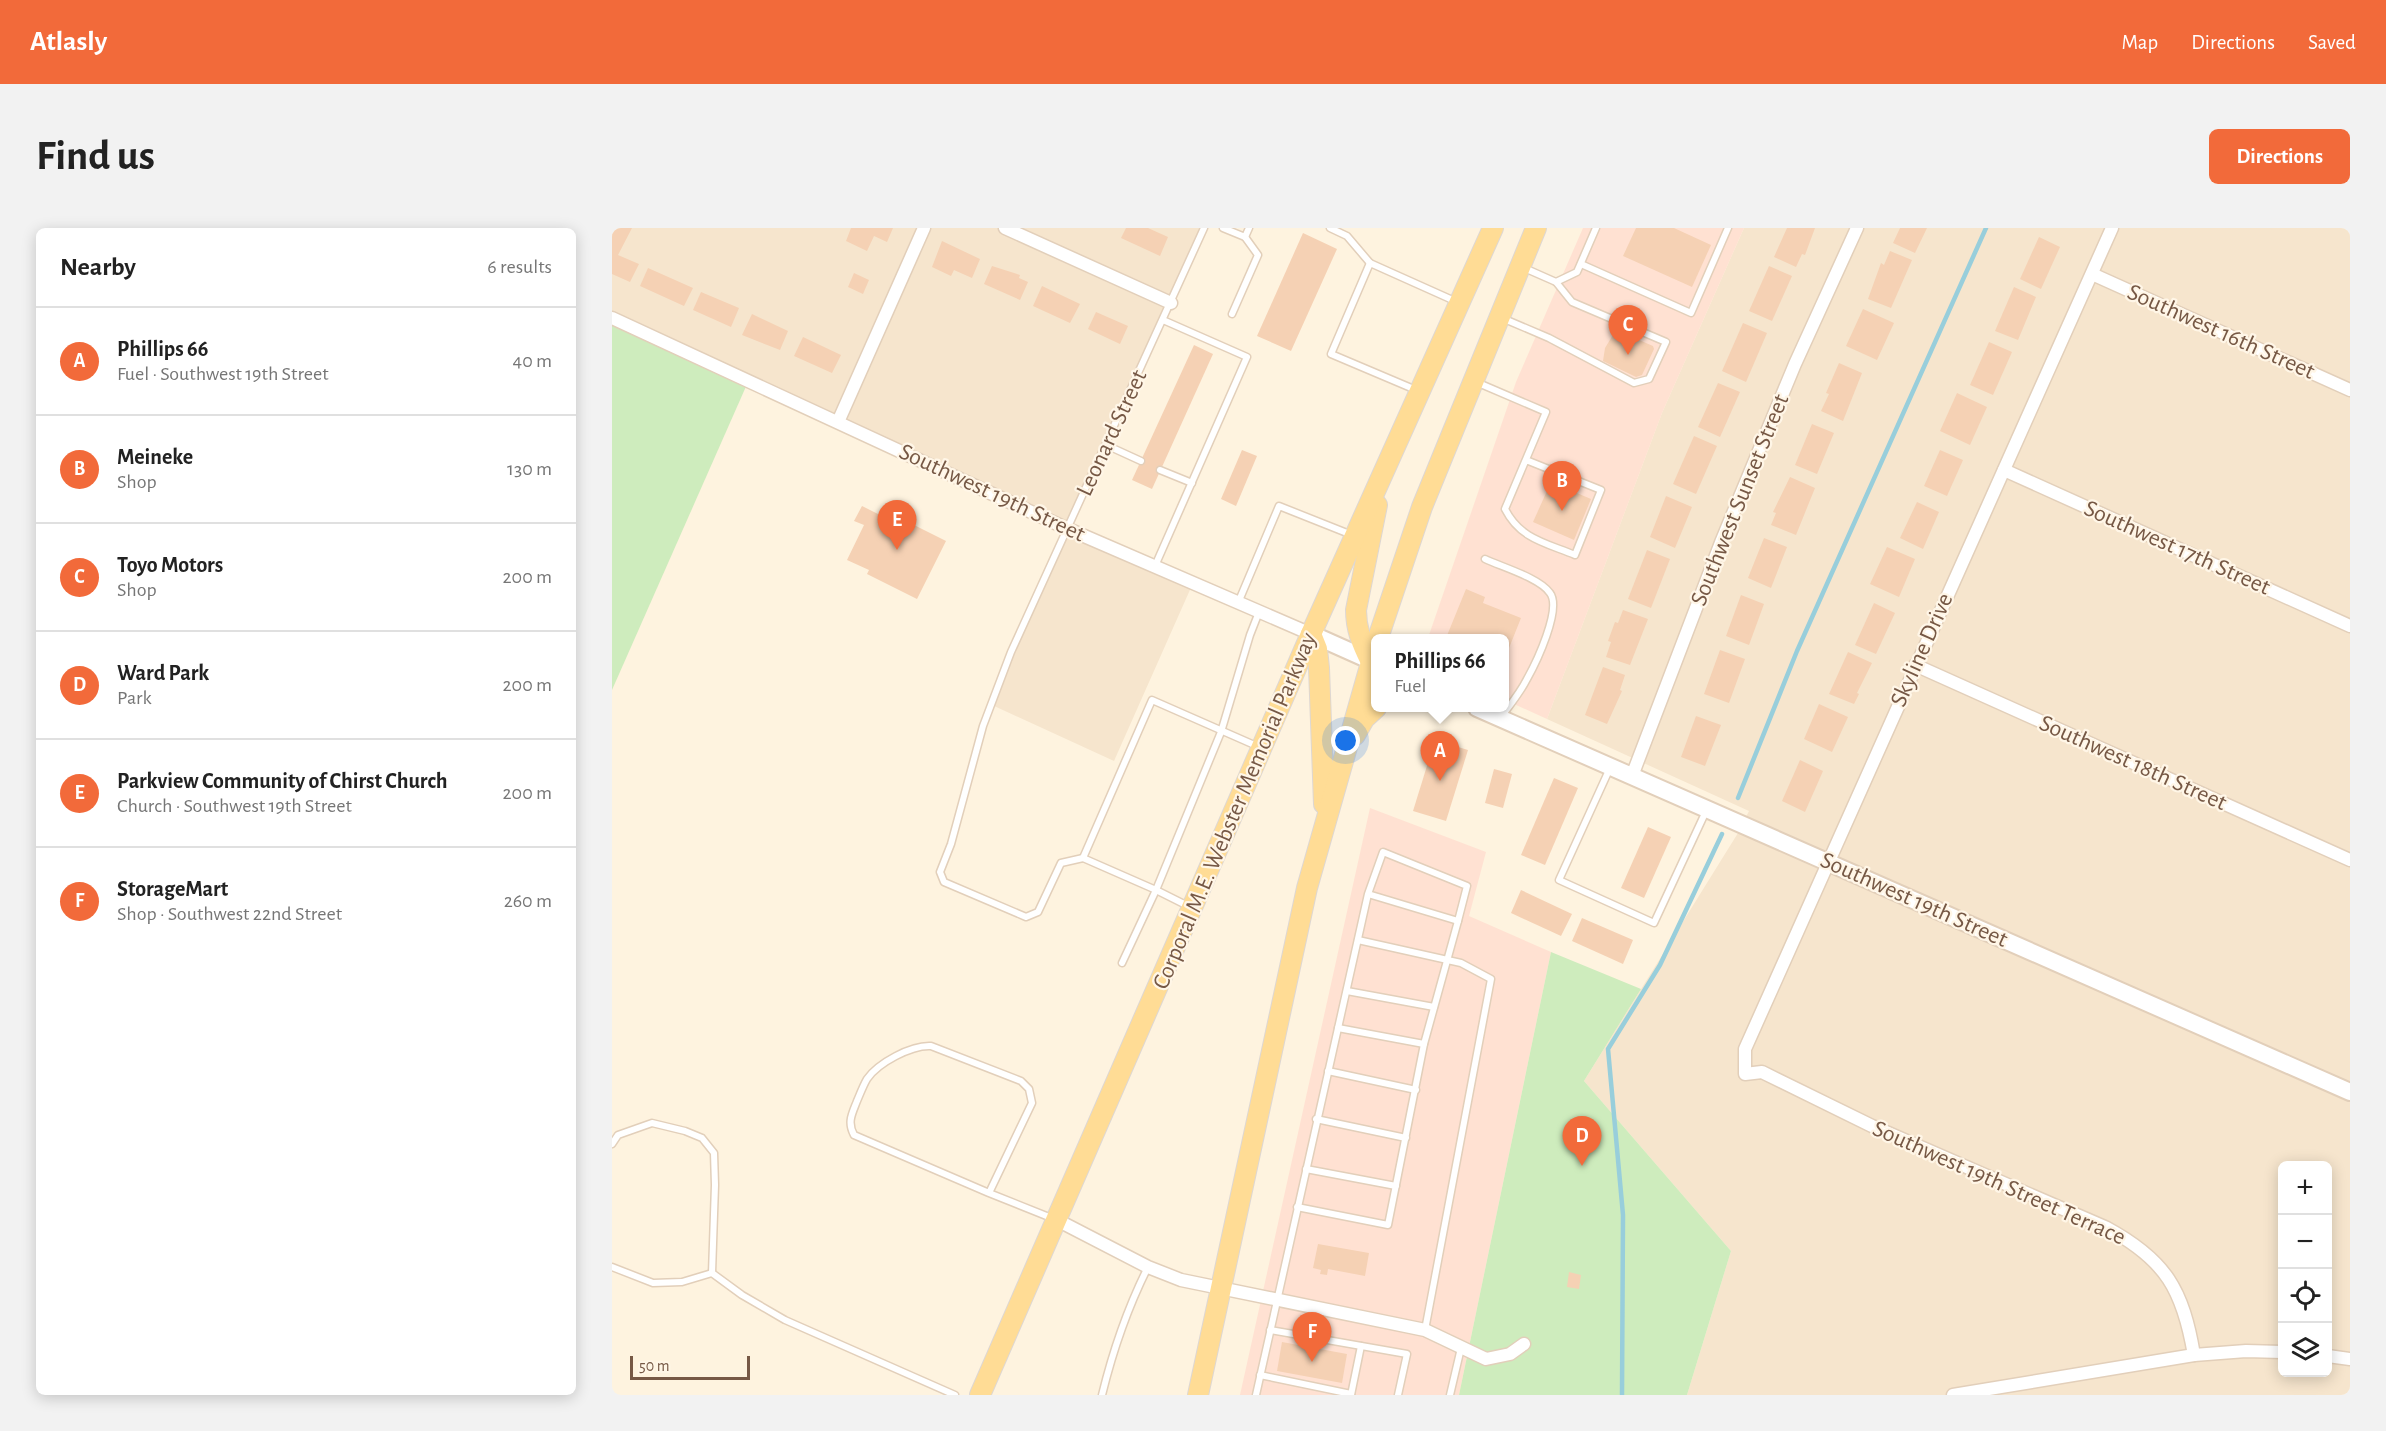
<!DOCTYPE html>
<html lang="en">
<head>
<meta charset="utf-8">
<style>
	body { margin:0; font-family:"Alegreya Sans",sans-serif; background:#f2f2f2; color:#222 }
	.controls { position:absolute; right:18px; bottom:18px; display:grid; overflow:hidden; border-radius:9px; box-shadow:0 3px 15px #0003 }
	.controls button { width:54px; height:54px; display:grid; place-items:center; padding:0; border:0; border-bottom:2px solid #e0e0e0; background:#fff; color:#222; font:30px sans-serif }
	.scale { position:absolute; left:18px; bottom:15px; width:120px; box-sizing:border-box; padding-left:6px; border:3px solid #765845; border-top:0; font-size:16px; line-height:21px; white-space:nowrap; color:#765845; -webkit-text-stroke:4px #fff6e7; paint-order:stroke }
	.you { position:absolute; left:734px; top:513px; width:21px; height:21px; margin:-15px; border:4px solid #fff; border-radius:50%; background:#1a73e8; box-shadow:0 0 0 9px #1a73e833 }
	.badge { display:grid; place-items:center; width:39px; height:39px; border-radius:50%; background:#f26a3a; color:#fff; font-size:20px; font-weight:700 }
	.pin { position:absolute; translate:-50% -50px; filter:drop-shadow(0 2px 3px #0008) }
	.pin::after { content:''; position:absolute; top:32px; width:21px; height:18px; background:inherit; clip-path:polygon(0 0,100% 0,50% 100%) }
	.popup { position:absolute; left:759px; top:406px; width:138px; height:78px; box-sizing:border-box; display:grid; place-content:center; border-radius:9px; background:#fff; filter:drop-shadow(0 2px 4px #0005); font-size:20px; white-space:nowrap; color:#767676 }
	.popup b { font-size:22px; color:#222 }
	.popup::after { content:''; position:absolute; left:50%; top:100%; margin-left:-12px; border:12px solid transparent; border-top-color:#fff }
	.list { margin:0; padding:0; list-style:none }
	h2 { display:flex; justify-content:space-between; align-items:center; height:78px; margin:0; padding:0 24px; font-size:26px }
	h2 small { font-size:20px; font-weight:400; color:#767676 }
	.list li { display:grid; grid-template-columns:39px 1fr auto; gap:18px; align-items:center; box-sizing:border-box; height:108px; padding:0 24px; border-top:2px solid #e0e0e0 }
	.list b { display:block; font-size:22px; white-space:nowrap }
	.list p { margin:0; font-size:20px; white-space:nowrap; color:#767676 }
	.list em { font-size:20px; font-style:normal; color:#767676 }
	.icon { flex:none; width:33px; height:33px; fill:none; stroke:currentColor; stroke-width:2; stroke-linecap:round; stroke-linejoin:round }
	.map { position:relative; flex:none; width:1738px; height:1167px; overflow:hidden; border-radius:9px }
	header { display:flex; align-items:center; gap:36px; box-sizing:border-box; height:84px; padding:0 30px; background:#f26a3a; color:#fff }
	header strong { font-size:28px }
	nav { display:flex; gap:33px; margin-inline-start:auto; font-size:21px }
	.intro { display:flex; align-items:center; justify-content:space-between; box-sizing:border-box; height:144px; padding:0 36px }
	h1 { margin:0; font-size:42px }
	.button { padding:15px 27px; border-radius:9px; background:#f26a3a; color:#fff; font-size:21px; font-weight:700 }
	main { display:flex; gap:36px; padding:0 36px }
	aside { flex:1; background:#fff; border-radius:9px; box-shadow:0 3px 15px #0003 }
	.map>svg:first-child { display:block }
	.residential { fill:#f6e5cd; fill-rule:evenodd }
	.commercial { fill:#ffe1d2 }
	.green { fill:#ceecbd }
	.lines { fill:none; stroke-linecap:round; stroke-linejoin:round }
	.stream { stroke:#98cedb; stroke-width:4.5 }
	.building { fill:#f5d1b4 }
	.service-casing { stroke:#e2cfba; stroke-width:9 }
	.minor-casing { stroke:#e2cfba; stroke-width:15 }
	.tertiary-casing { stroke:#e2cfba; stroke-width:20 }
	.primary-casing { stroke:#ded7d2; stroke-width:22 }
	.service { stroke:#fff; stroke-width:6 }
	.minor { stroke:#fff; stroke-width:12 }
	.tertiary { stroke:#fff; stroke-width:16 }
	.primary { stroke:#ffdc95; stroke-width:20 }
	.labels { text-anchor:middle; dominant-baseline:central; stroke-width:4.5; stroke-linejoin:round; paint-order:stroke }
	.street-label { font-size:24px; fill:#765845; stroke:#fff6e7 }
</style>
</head>
<body>
<header>
<strong>Atlasly</strong>
<nav><a>Map</a><a>Directions</a><a>Saved</a></nav>
</header>
<div class="intro"><h1>Find us</h1><a class="button">Directions</a></div>
<main>
<aside>
<h2>Nearby<small>6 results</small></h2>
<ul class="list">
<li><span class="badge">A</span><div><b>Phillips 66</b><p>Fuel · Southwest 19th Street</p></div><em>40 m</em></li>
<li><span class="badge">B</span><div><b>Meineke</b><p>Shop</p></div><em>130 m</em></li>
<li><span class="badge">C</span><div><b>Toyo Motors</b><p>Shop</p></div><em>200 m</em></li>
<li><span class="badge">D</span><div><b>Ward Park</b><p>Park</p></div><em>200 m</em></li>
<li><span class="badge">E</span><div><b>Parkview Community of Chirst Church</b><p>Church · Southwest 19th Street</p></div><em>200 m</em></li>
<li><span class="badge">F</span><div><b>StorageMart</b><p>Shop · Southwest 22nd Street</p></div><em>260 m</em></li>
</ul>
</aside>
<div class="map">
<svg width="1738" height="1167" viewBox="0 0 1738 1167">
	<rect width="100%" height="100%" fill="#fef3df"/>
	<!-- residential -->
	<g class="residential">
		<polygon points="0,0 592,0 456,301 581,355 502,533 380,477 399,424 456,301 0,90"/>
		<path d="M1132 0H1738V1167H1075L1119 1023 972 853 1126 605 1137 583 935 491 1050 185ZM1670 938H1716V1144H1670Z"/>
	</g>
	<!-- commercial -->
	<g class="commercial">
		<polygon points="971,0 1132,0 1050,185 935,491 893,472 892,410 816,410 904,154"/>
		<polygon points="758,580 874,624 857,688 939,724 847,1167 628,1167"/>
	</g>
	<!-- green -->
	<g class="green">
		<polygon points="0,90 136,154 0,462"/>
		<polygon points="939,724 1029,761 972,853 1119,1023 1075,1167 847,1167"/>
	</g>
	<g class="lines">
		<!-- stream -->
		<g class="stream">
			<polyline points="1126,570 1185,423 1374,0"/>
			<polyline points="1010,1167 1011,987 996,821 1048,737 1110,606"/>
		</g>
	</g>
	<!-- building -->
	<g class="building">
		<polygon points="0,0 20,0 6,27 27,36 18,54 0,46"/>
		<polygon points="239,0 281,0 275,14 262,8 255,23 234,13"/>
		<polygon points="514,0 536,0 556,9 548,28 509,10"/>
		<polygon points="1024,0 1062,0 1099,17 1080,59 1011,28"/>
		<polygon points="1175,0 1203,0 1193,27 1190,26 1184,39 1162,29"/>
		<polygon points="1288,0 1315,0 1303,25 1281,15"/>
		<polygon points="691,5 725,21 679,123 645,108"/>
		<polygon points="1427,9 1448,19 1429,61 1408,51"/>
		<polygon points="330,13 368,31 360,50 342,42 339,48 320,39"/>
		<polygon points="1278,23 1300,32 1279,80 1256,71 1269,35 1272,37"/>
		<polygon points="380,38 408,47 407,50 416,54 408,72 372,56"/>
		<polygon points="1157,38 1180,48 1160,93 1137,83"/>
		<polygon points="36,40 81,60 72,78 28,58"/>
		<polygon points="242,45 257,52 251,66 236,59"/>
		<polygon points="430,58 468,76 458,95 421,78"/>
		<polygon points="1402,59 1424,69 1406,112 1383,103"/>
		<polygon points="89,64 127,80 119,99 81,82"/>
		<polygon points="1251,81 1282,95 1265,132 1234,118"/>
		<polygon points="484,84 516,98 508,116 476,101"/>
		<polygon points="140,86 176,103 168,122 130,107"/>
		<polygon points="1131,95 1155,105 1134,154 1110,143"/>
		<polygon points="1004,102 1041,118 1042,121 1030,147 1024,149 991,133 993,120"/>
		<polygon points="191,109 229,127 220,145 182,128"/>
		<polygon points="1377,114 1400,124 1381,167 1358,157"/>
		<polygon points="582,117 601,126 540,261 520,252"/>
		<polygon points="1227,135 1250,145 1231,193 1209,183 1217,166 1214,165"/>
		<polygon points="1106,155 1128,164 1108,209 1086,199"/>
		<polygon points="1345,165 1375,179 1358,217 1328,203"/>
		<polygon points="1200,196 1222,205 1205,246 1183,237"/>
		<polygon points="1082,208 1105,218 1084,266 1061,256"/>
		<polygon points="630,222 645,228 624,278 609,271"/>
		<polygon points="1328,222 1351,232 1335,268 1312,258"/>
		<polygon points="1178,249 1203,260 1184,307 1159,297 1164,285 1161,284"/>
		<polygon points="939,254 979,271 962,312 921,294"/>
		<polygon points="1054,268 1080,279 1063,320 1038,309"/>
		<polygon points="1305,274 1327,284 1311,321 1288,310"/>
		<polygon points="250,278 276,291 278,285 334,313 305,371 255,346 257,342 235,332 252,297 242,293"/>
		<polygon points="1152,310 1175,319 1159,360 1136,350"/>
		<polygon points="1275,319 1303,331 1287,369 1258,356"/>
		<polygon points="1035,322 1058,331 1039,380 1016,371"/>
		<polygon points="854,361 873,369 871,375 909,390 893,430 892,410 834,410"/>
		<polygon points="1129,367 1152,376 1137,417 1114,408"/>
		<polygon points="1262,375 1283,385 1264,426 1243,417"/>
		<polygon points="1011,382 1036,391 1018,437 994,429 999,414 996,413 1003,394 1006,395"/>
		<polygon points="1108,422 1133,431 1117,475 1092,466"/>
		<polygon points="1236,424 1260,435 1245,465 1247,466 1242,476 1217,466"/>
		<polygon points="991,439 1013,447 1008,462 1010,463 995,496 973,487"/>
		<polygon points="1207,476 1236,489 1220,524 1192,511"/>
		<polygon points="1084,488 1109,497 1093,538 1069,529"/>
		<polygon points="823,512 856,522 834,593 801,583"/>
		<polygon points="1188,532 1211,543 1193,584 1170,573"/>
		<polygon points="882,541 900,546 891,580 873,575"/>
		<polygon points="942,550 966,560 933,637 909,627"/>
		<polygon points="1036,599 1059,609 1032,670 1009,660"/>
		<polygon points="909,662 960,686 949,708 899,685"/>
		<polygon points="970,690 1021,712 1011,736 960,713"/>
		<polygon points="706,1016 757,1025 753,1048 716,1041 715,1047 708,1046 709,1042 701,1040"/>
		<polygon points="957,1044 969,1047 967,1061 955,1059"/>
		<polygon points="670,1114 735,1126 730,1155 665,1143"/>
	</g>
	<g class="lines">
		<!-- service casing -->
		<g class="service-casing">
			<g id="service">
				<polyline points="611,0 633,9 637,0"/>
				<polyline points="718,0 735,8 758,35"/>
				<polyline points="969,36 1079,85 1116,0"/>
				<polyline points="944,54 965,44 984,0"/>
				<polyline points="620,86 646,27 633,9"/>
				<polyline points="890,90 937,110 1022,155 1037,151 1054,114 960,74 944,54 910,39"/>
				<path d="M864 154 934 184 893 281C908 311 934 315 963 327L989 262 914 232"/>
				<polyline points="804,162 719,126 758,35 845,74"/>
				<polyline points="494,217 529,233"/>
				<polyline points="548,242 580,255"/>
				<path d="M873 331C890 339 928 350 938 365 950 381 924 435 915 451 908 465 898 477 889 489"/>
				<polyline points="543,338 635,129 551,92"/>
				<polyline points="626,375 667,278 740,307"/>
				<polyline points="998,540 947,652 1042,695 1095,581"/>
				<polyline points="471,630 449,635 426,684 414,689 332,654 328,644 339,616 371,498 399,424 592,0"/>
				<polyline points="578,679 544,662 609,504 638,407 647,384"/>
				<polyline points="746,712 849,735 879,751 813,1102"/>
				<polyline points="510,735 544,662 471,630 540,472 647,519"/>
				<polyline points="735,763 822,779"/>
				<polyline points="726,800 812,816"/>
				<polyline points="716,843 804,862"/>
				<polyline points="704,891 794,910"/>
				<polyline points="0,916 6,907 40,895 73,903 90,910 102,925 103,957 100,1045"/>
				<polyline points="694,941 784,958"/>
				<path d="M377 965 242 907C235 894 240 886 245 873 248 866 251 858 255 851 266 835 299 817 319 818L409 853 417 861 420 875 377 965 442 991"/>
				<polyline points="685,979 776,997 812,816 846,693"/>
				<polyline points="0,1039 41,1055 70,1054 100,1045"/>
				<polyline points="100,1045 130,1067 173,1092 343,1167"/>
				<polyline points="658,1102 795,1126 786,1167"/>
				<polyline points="648,1147 739,1166"/>
				<path d="M490 1167C501 1122 515 1081 536 1039"/>
				<polyline points="644,1167 756,666 771,624 855,658 846,693 756,666"/>
				<polyline points="739,1167 749,1118"/>
				<polyline points="838,1167 849,1120"/>
			</g>
		</g>
		<!-- minor casing -->
		<g class="minor-casing">
			<g id="minor">
				<polyline points="393,0 559,75"/>
				<path d="M1500 0 1133 821V846L1150 844 1260 898 1495 1000C1554 1032 1571 1062 1582 1127"/>
				<polyline points="1480,46 1738,162"/>
				<polyline points="0,90 456,301 699,406"/>
				<polyline points="226,194 312,0"/>
				<polyline points="1392,242 1738,398"/>
				<polyline points="1303,437 1738,632"/>
				<polyline points="1020,548 1110,312 1183,136 1245,0"/>
				<polyline points="445,992 536,1039 569,1052 813,1102 874,1131 898,1126 912,1116"/>
				<polyline points="1716,1128 1738,1131"/>
				<polyline points="1341,1167 1582,1127 1634,1123 1670,1124"/>
			</g>
		</g>
		<!-- tertiary casing -->
		<g class="tertiary-casing">
			<g id="tertiary">
				<polyline points="699,406 764,435"/>
				<polyline points="865,480 1738,864"/>
			</g>
		</g>
		<!-- primary casing -->
		<g class="primary-casing">
			<g id="primary">
				<polyline points="699,406 705,421 707,440 712,576"/>
				<polyline points="766,410 810,279 924,0"/>
				<path d="M758 432C750 416 744 401 744 382L765 277"/>
				<polyline points="743,507 752,491 764,480"/>
				<polyline points="368,1167 699,406 881,0"/>
				<polyline points="586,1167 695,660 764,417"/>
			</g>
		</g>
		<!-- service -->
		<use href="#service" class="service"/>
		<!-- minor -->
		<use href="#minor" class="minor"/>
		<!-- tertiary -->
		<use href="#tertiary" class="tertiary"/>
		<!-- primary -->
		<use href="#primary" class="primary"/>
	</g>
	<g class="labels">
		<!-- street labels -->
		<g class="street-label">
			<text transform="translate(1609 104) rotate(24)">Southwest 16th Street</text>
			<text transform="translate(500 205) rotate(-65)">Leonard Street</text>
			<text transform="translate(380 265) rotate(25)">Southwest 19th Street</text>
			<text transform="translate(1128 272) rotate(-68)">Southwest Sunset Street</text>
			<text transform="translate(1565 320) rotate(24)">Southwest 17th Street</text>
			<text transform="translate(1310 422) rotate(-66)">Skyline Drive</text>
			<text transform="translate(1521 535) rotate(24)">Southwest 18th Street</text>
			<text transform="translate(623 583) rotate(-67)">Corporal M.E. Webster Memorial Parkway</text>
			<text transform="translate(1302 672) rotate(24)">Southwest 19th Street</text>
			<text transform="translate(1387 955) rotate(24)">Southwest 19th Street Terrace</text>
		</g>
	</g>
</svg>
<div class="controls">
<button>+</button>
<button>−</button>
<button><svg class="icon" aria-label="locate" viewBox="0 0 24 24"><circle cx="12" cy="12" r="6"/><path d="M12 2v4M12 18v4M2 12h4M18 12h4"/></svg></button>
<button><svg class="icon" aria-label="layers" viewBox="0 0 24 24"><path d="M12 4l9 5-9 5-9-5zM3 14l9 5 9-5"/></svg></button>
</div>
<div class="scale">50 m</div>
<div class="you"></div>
<div class="pin badge" style="left:828px;top:553px">A</div>
<div class="popup"><b>Phillips 66</b>Fuel</div>
<div class="pin badge" style="left:950px;top:283px">B</div>
<div class="pin badge" style="left:1016px;top:127px">C</div>
<div class="pin badge" style="left:970px;top:938px">D</div>
<div class="pin badge" style="left:285px;top:322px">E</div>
<div class="pin badge" style="left:700px;top:1134px">F</div>
</div>
</main>
</body>
</html>
